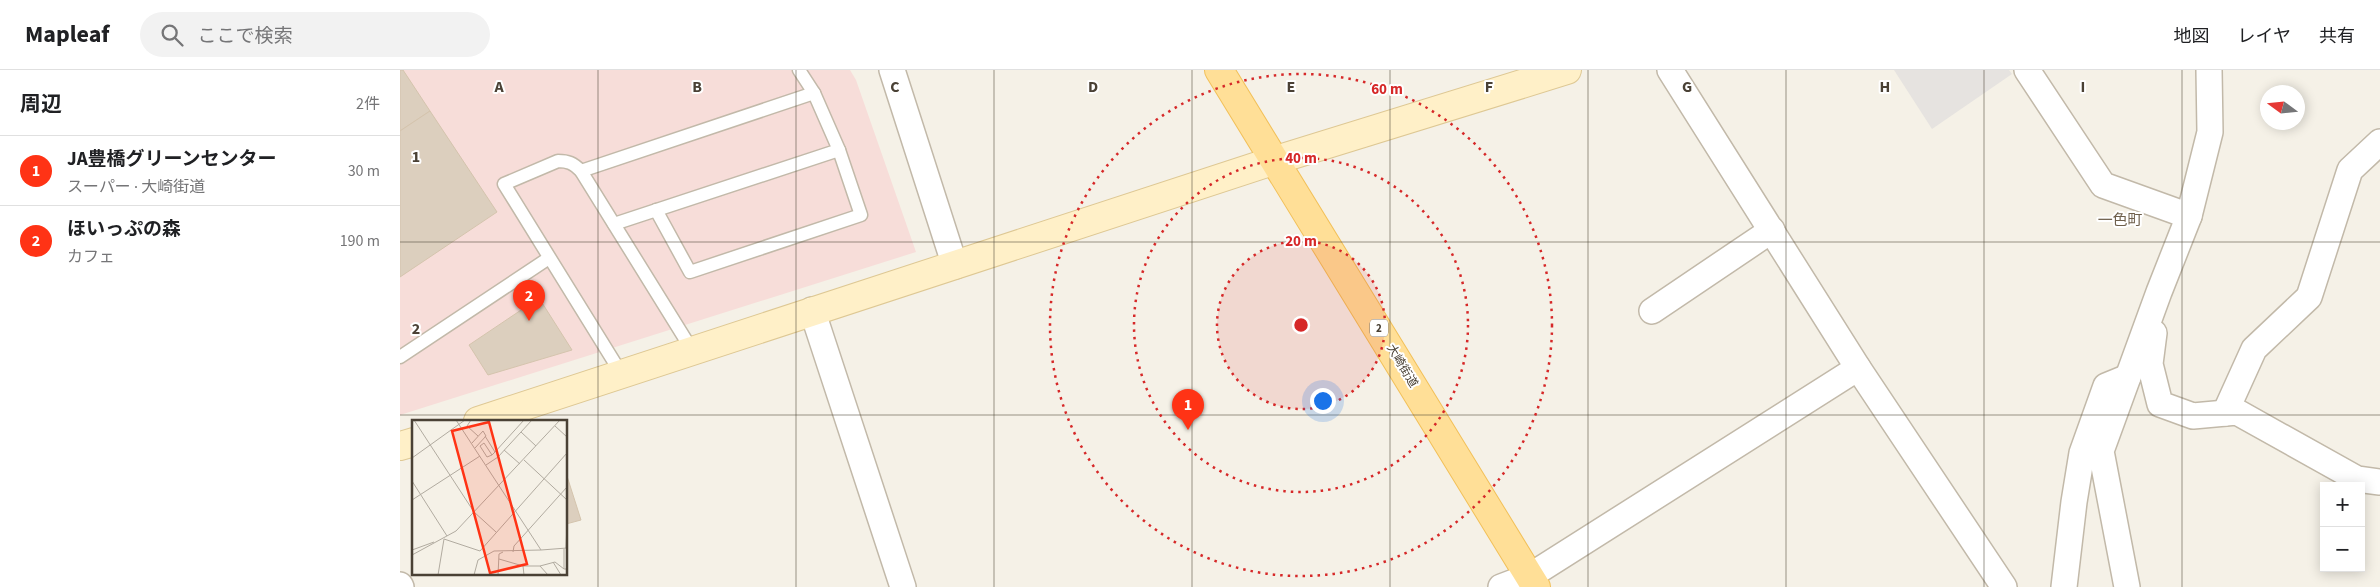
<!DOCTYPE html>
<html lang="ja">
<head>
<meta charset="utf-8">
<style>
	body { margin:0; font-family:"Source Sans 3","Noto Sans JP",sans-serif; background:#f2f2f2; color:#202124 }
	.controls { position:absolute; right:15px; bottom:15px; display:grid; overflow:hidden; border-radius:0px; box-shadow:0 2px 12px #0003 }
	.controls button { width:45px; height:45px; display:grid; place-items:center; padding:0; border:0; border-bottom:1px solid #e0e0e0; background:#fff; color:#202124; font:25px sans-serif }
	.compass { position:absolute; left:1860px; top:15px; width:45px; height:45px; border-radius:50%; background:#fff; box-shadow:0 2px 12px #0003; rotate:285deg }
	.you { position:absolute; left:922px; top:330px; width:18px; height:18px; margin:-12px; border:4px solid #fff; border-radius:50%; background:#1a73e8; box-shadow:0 0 0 8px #1a73e833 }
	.badge { display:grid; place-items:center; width:32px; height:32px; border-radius:50%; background:#ff3315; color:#fff; font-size:16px; font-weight:700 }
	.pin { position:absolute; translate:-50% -41px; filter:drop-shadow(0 1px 2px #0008) }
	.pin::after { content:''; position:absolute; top:26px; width:18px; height:15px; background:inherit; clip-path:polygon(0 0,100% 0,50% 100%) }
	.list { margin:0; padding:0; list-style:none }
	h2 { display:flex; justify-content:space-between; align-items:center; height:65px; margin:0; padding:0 20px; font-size:21px }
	h2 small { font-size:16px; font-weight:400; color:#757577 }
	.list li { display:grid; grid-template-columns:32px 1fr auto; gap:15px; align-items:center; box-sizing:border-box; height:70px; padding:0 20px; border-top:1px solid #e0e0e0 }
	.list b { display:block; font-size:19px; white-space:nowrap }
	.list p { margin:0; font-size:16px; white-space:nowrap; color:#757577 }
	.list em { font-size:16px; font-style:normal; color:#757577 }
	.icon { flex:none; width:28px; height:28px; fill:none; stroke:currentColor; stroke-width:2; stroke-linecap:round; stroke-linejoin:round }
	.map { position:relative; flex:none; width:1980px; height:517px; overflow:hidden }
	header { display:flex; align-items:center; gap:30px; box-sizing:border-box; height:70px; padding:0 25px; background:#fff; border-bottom:1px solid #e0e0e0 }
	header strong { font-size:24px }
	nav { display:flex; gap:28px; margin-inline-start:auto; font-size:18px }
	.search { width:350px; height:45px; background:#f2f2f2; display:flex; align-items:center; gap:12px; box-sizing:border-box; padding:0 18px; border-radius:28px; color:#757577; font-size:19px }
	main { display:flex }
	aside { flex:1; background:#fff }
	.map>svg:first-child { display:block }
	.medical { fill:#f7ddd9 }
	.parking { fill:#e6e3e0 }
	.building { fill:#dccfbe; stroke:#d4c4ad }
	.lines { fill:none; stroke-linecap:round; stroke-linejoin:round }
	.lane-casing { stroke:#c2b9a9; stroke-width:15 }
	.street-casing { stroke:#c2b9a9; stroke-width:28 }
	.secondary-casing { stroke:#dec894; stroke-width:30 }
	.primary-casing { stroke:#f2c059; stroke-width:30 }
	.lane { stroke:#fff; stroke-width:12 }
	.street { stroke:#fff; stroke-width:25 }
	.secondary { stroke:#fff0c8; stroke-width:28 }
	.primary { stroke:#ffdf97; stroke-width:28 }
	.grid { fill:none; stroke:#4a4135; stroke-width:1; stroke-opacity:0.55 }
	.ring { fill:none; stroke:#d62828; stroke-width:2.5; stroke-dasharray:2.5 5 }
	.labels { text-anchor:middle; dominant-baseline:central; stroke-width:4; stroke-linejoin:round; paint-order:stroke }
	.shield { fill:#fff; stroke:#807a72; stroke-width:1 }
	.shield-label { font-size:11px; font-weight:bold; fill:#4a4135 }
	.street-label { font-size:12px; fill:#4a4135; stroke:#fff }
	.quarter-label { font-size:15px; fill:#6e5f4b; stroke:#fff }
	.inset-road { fill:none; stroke:#b1aba0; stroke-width:1 }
	.view { fill:#ff3315; fill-opacity:0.15; stroke:#ff3315; stroke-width:2.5 }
	.inset-edge { fill:none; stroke:#4a4135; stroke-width:2.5 }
	.grid-label { font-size:16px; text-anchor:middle; font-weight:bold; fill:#4a4135; stroke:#fff; stroke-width:4; stroke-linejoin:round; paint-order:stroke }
	.centre { fill:#d62828; stroke:#fff; stroke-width:2.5 }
	.ring-label { font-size:15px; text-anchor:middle; font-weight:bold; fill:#d62828; stroke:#fff; stroke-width:4; stroke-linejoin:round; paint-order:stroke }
</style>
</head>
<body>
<header>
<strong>Mapleaf</strong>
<div class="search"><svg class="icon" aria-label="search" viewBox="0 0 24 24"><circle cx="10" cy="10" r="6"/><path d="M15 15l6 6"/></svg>ここで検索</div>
<nav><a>地図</a><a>レイヤ</a><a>共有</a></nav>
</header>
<main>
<aside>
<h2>周辺<small>2件</small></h2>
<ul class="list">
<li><span class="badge">1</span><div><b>JA豊橋グリーンセンター</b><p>スーパー · 大崎街道</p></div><em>30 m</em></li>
<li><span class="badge">2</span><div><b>ほいっぷの森</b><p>カフェ</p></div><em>190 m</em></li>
</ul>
</aside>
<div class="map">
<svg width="1980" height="517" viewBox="0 0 1980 517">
	<rect width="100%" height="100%" fill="#f5f1e7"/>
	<!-- medical -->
	<polygon class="medical" points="0,0 450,0 456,10 516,182 0,345"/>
	<!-- parking -->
	<polygon class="parking" points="1494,0 1609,0 1612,4 1532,59"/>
	<!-- building -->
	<g class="building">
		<polygon points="0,0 3,0 30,41 0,61"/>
		<polygon points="30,41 97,142 0,207 0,61"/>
		<polygon points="139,228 172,280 88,305 69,275"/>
		<polygon points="166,403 181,450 166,454"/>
	</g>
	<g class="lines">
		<!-- lane casing -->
		<g class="lane-casing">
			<g id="lane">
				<polyline points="181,101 414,23 399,0"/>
				<polyline points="256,140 290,202 461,145 439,80"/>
				<polyline points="214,154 439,80 414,23"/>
				<polyline points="0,287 149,188"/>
				<path d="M221 303 104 114 158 91C168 91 173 93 181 101L292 280"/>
			</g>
		</g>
		<!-- street casing -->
		<g class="street-casing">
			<g id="street">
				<polyline points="492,0 555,196"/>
				<polyline points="1270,0 1458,298 1604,517"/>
				<polyline points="1627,0 1703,115 1789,146"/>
				<polyline points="412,240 503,517"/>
				<polyline points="1252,241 1372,160"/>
				<polyline points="1754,263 1750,294 1760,334 1793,346 1837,342 1957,409 1980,412"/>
				<polyline points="1825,343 1854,279 1909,227 1950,100 1980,72"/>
				<polyline points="0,515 1,517"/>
				<polyline points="1101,517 1130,506 1458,298"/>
				<polyline points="1664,517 1674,432 1682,383 1706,316 1728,307"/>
				<polyline points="1727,517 1701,381 1759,222 1789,146 1810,62 1809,0"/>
			</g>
		</g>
		<!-- secondary casing -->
		<g class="secondary-casing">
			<g id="secondary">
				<polyline points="78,351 876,90 1167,0"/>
				<polyline points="0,376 14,372"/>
			</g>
		</g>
		<!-- primary casing -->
		<g class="primary-casing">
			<polyline id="primary" points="819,0 1136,517"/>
		</g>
		<!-- lane -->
		<use href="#lane" class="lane"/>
		<!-- street -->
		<use href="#street" class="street"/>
		<!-- secondary -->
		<use href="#secondary" class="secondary"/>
		<!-- primary -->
		<use href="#primary" class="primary"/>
	</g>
	<!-- grid -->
	<path class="grid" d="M198 0V517M396 0V517M594 0V517M792 0V517M990 0V517M1188 0V517M1386 0V517M1584 0V517M1782 0V517M0 172H1980M0 345H1980"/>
	<!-- distance rings -->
	<circle cx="901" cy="255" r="84" fill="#d62828" fill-opacity=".12"/>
	<g class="ring">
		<circle cx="901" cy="255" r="84"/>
		<circle cx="901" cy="255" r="167"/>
		<circle cx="901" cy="255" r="251"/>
	</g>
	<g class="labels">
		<!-- shield labels -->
		<rect class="shield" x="970" y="249.5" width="18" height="17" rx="4"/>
		<g class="shield-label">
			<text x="979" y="258">2</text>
		</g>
		<!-- street labels -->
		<g class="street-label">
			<text transform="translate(1002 296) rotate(59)">大崎街道</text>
		</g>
		<!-- quarter labels -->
		<g class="quarter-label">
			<text x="1720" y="150">一色町</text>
		</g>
	</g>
	<!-- overview -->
	<g transform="translate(12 350)">
		<rect width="155" height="155" fill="#f5f1e7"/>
		<path class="inset-road" d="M2 0 62 92 84 112M44 0 129 130 82 131 66 140 62 155M59 0 55 6 66 16M143 6 155 17M109 12 124 26M73 16 83 32 112 0M60 23 71 11 74 16 63 28M72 23 68 26 75 37 80 35M72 23 80 35 83 32M92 30 108 44M0 38 53 0M112 40 155 80M74 45 86 37 120 0M0 61 35 116M0 80 68 36M154 128 155 102M152 129V149H155M0 130 22 122M129 130 155 128M101 132 102 126 155 67M0 135 44 111 148 0M87 139 111 146 112 155M141 142 149 155M111 146H128L136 155M128 146 143 142 152 149M26 155 32 119 68 131 155 33M86 155 87 134 91 132"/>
		<path class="view" d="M77 2 115 144 78 153 40 11Z"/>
		<rect width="155" height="155" class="inset-edge"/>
	</g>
	<g class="grid-label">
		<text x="99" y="22">A</text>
		<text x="297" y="22">B</text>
		<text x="495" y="22">C</text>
		<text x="693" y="22">D</text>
		<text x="891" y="22">E</text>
		<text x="1089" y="22">F</text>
		<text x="1287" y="22">G</text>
		<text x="1485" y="22">H</text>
		<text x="1683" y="22">I</text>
		<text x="16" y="92">1</text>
		<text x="16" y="264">2</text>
	</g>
	<circle cx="901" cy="255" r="8" class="centre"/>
	<g class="ring-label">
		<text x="987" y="24">60 m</text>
		<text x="901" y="93">40 m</text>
		<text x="901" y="176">20 m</text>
	</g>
</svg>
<div class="controls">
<button>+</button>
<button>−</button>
</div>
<svg class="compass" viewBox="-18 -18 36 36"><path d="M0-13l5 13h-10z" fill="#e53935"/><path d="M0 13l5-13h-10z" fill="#757577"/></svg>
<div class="you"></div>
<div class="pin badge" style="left:788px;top:360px">1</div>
<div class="pin badge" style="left:129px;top:251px">2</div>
</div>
</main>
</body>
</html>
